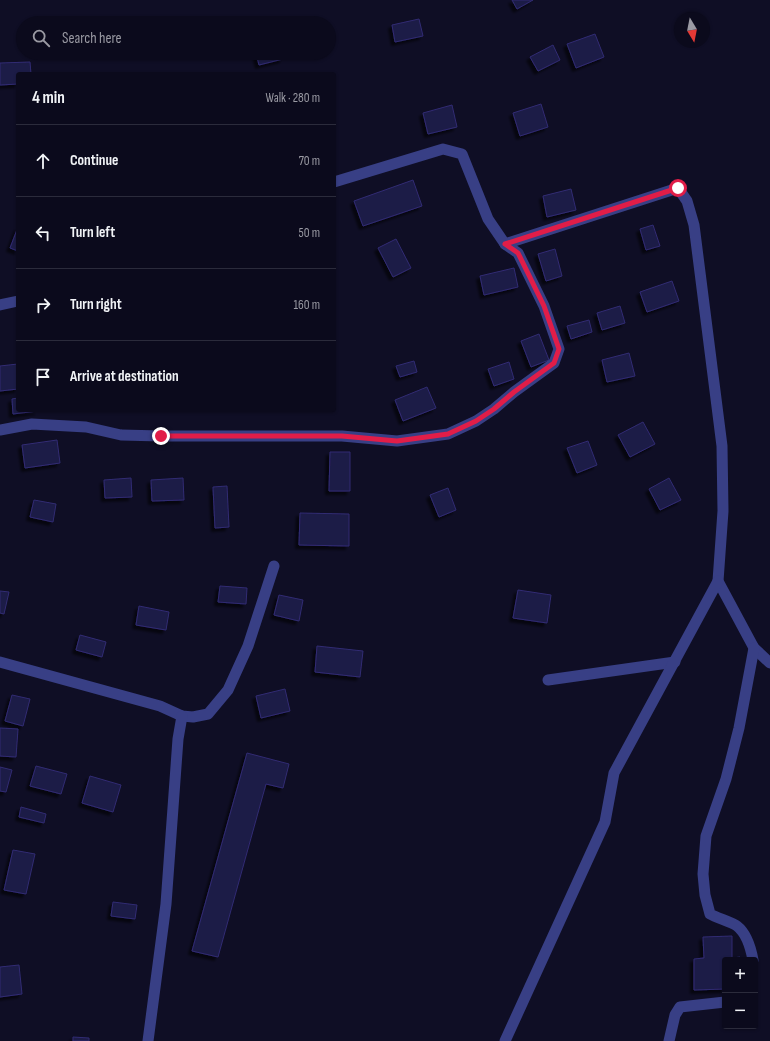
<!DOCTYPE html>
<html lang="en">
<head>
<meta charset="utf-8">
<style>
	body { margin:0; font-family:"Sofia Sans Condensed",sans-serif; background:#141325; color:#f1f3f6 }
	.controls { position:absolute; right:12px; bottom:12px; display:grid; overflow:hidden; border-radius:4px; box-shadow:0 1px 3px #0004 }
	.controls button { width:36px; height:36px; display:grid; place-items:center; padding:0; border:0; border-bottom:1px solid #2b2b3b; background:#0b0a1c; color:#f1f3f6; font:20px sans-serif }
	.compass { position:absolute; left:674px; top:12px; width:36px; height:36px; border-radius:50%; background:#0b0a1c; box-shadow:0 1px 3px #0004; rotate:170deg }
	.stop { position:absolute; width:12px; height:12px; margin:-9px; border:3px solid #e11d48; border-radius:50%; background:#fff }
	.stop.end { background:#e11d48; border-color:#fff; box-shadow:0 1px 4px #0008 }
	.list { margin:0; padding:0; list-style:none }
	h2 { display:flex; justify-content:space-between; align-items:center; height:52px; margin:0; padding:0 16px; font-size:17px }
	h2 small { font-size:13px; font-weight:400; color:#9a9aa3 }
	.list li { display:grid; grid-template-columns:26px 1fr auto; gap:12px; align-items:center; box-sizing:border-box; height:72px; padding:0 16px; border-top:1px solid #2b2b3b }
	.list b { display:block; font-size:15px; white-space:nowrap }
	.list em { font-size:13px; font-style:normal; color:#9a9aa3 }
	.icon { flex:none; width:22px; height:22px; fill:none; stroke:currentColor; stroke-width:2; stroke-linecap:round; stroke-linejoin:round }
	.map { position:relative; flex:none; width:770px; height:1041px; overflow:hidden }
	.search { position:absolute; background:#0b0a1c; box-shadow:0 1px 3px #0004; left:16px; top:16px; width:320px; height:44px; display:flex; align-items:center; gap:10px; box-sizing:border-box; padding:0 14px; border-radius:22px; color:#9a9aa3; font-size:15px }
	.panel { position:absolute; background:#0b0a1c; box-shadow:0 1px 3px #0004; left:16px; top:72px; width:320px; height:340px; border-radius:4px }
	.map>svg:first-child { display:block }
	.building { fill:#1d1a47; stroke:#312c73; filter:url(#shadow) }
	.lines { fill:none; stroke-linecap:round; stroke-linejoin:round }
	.minor { stroke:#383f85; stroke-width:11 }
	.route { stroke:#e11d48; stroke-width:5 }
</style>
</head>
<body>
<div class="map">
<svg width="770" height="1041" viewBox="0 0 770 1041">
	<defs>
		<filter id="shadow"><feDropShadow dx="-3.5" dy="3.5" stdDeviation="1" flood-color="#0009"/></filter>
	</defs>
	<rect width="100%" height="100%" fill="#0f0e25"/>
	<!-- building -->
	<g class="building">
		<polygon points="512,0 533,0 517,9"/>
		<polygon points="419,19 423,36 395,42 392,25"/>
		<polygon points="595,34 604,57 576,68 567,44"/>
		<polygon points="553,45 560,60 538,71 530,57"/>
		<polygon points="256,53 282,53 283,59 259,65"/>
		<polygon points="30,62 31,74 18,74 18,84 0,85 0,63"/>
		<polygon points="541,104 548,127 520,136 513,113"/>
		<polygon points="452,105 457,127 428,134 423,113"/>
		<polygon points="413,180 422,206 363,226 354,201"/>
		<polygon points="571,189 576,210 547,217 543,196"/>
		<polygon points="653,225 660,246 646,250 640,229"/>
		<polygon points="18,227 18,251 10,248"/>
		<polygon points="396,239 411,268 393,277 378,248"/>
		<polygon points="555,249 562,276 546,281 538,254"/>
		<polygon points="514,268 518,287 484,295 480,276"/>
		<polygon points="672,281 679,301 647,312 640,292"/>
		<polygon points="620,306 625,323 602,330 597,313"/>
		<polygon points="589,320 592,332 571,339 567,326"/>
		<polygon points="539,334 549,360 531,367 521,341"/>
		<polygon points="629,353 635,376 607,382 602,360"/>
		<polygon points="414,361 417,372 400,377 396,366"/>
		<polygon points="509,362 514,379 494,386 488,369"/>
		<polygon points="18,364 18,389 0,391 0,366"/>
		<polygon points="427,387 436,408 403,421 395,400"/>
		<polygon points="18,398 18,410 38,411 13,414 12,399"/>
		<polygon points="643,422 655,444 630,457 618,435"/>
		<polygon points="57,440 60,463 25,468 22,445"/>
		<polygon points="588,441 597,465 577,473 567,448"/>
		<polygon points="330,452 350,452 350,491 329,491"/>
		<polygon points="131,478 132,497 105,498 104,480"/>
		<polygon points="183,478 184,500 152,501 151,480"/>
		<polygon points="669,478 681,500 660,510 649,489"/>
		<polygon points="227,486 229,527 215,528 213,487"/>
		<polygon points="448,488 456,510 439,517 430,495"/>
		<polygon points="34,500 56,504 53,522 30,517"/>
		<polygon points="300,513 349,514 349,546 299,545"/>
		<polygon points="220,586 247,588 246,604 218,602"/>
		<polygon points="518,590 551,595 547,623 513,618"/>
		<polygon points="0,591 9,592 4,614 0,613"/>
		<polygon points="279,595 303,600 299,621 274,615"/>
		<polygon points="139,606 169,612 166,630 136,625"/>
		<polygon points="80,635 106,642 102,657 76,650"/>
		<polygon points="317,646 363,651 360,677 315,672"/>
		<polygon points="285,689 290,711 261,718 256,696"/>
		<polygon points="12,695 30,699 23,726 5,721"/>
		<polygon points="0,728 18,729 16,757 0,756"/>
		<polygon points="247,753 289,764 283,788 266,784 218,957 192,951"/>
		<polygon points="36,766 67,774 61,794 30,786"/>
		<polygon points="0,767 12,770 6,792 0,791"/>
		<polygon points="90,776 121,785 113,812 82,803"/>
		<polygon points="21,807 46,814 44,823 19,817"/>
		<polygon points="13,850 35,854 26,894 4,890"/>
		<polygon points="113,902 137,905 135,919 111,916"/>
		<polygon points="732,936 732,958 740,957 740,960 725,960 725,989 694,990 694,959 704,958 703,937"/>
		<polygon points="19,965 22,994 0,997 0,967"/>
		<polygon points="73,1037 89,1038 89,1041 73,1041"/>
	</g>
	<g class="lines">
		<!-- minor -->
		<g class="minor">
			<polyline points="505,244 678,188 687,201 694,225 722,446 723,511 718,581 754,648 770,663"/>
			<polyline points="0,305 18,301"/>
			<polyline points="0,430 32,424 86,427 121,435 161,436 342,436 397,441 448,434 476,421 494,409 514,392 554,363 559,349 544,306 518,253 505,244 488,219 462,154 443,149 334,182"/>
			<polyline points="0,662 160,706 182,716 193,717 208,714 228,690 248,646 274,566"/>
			<polyline points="548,680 675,662"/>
			<path d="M753 960C751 949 746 933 737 926 732 922 717 918 710 914L705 895 703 874 706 836 726 779 739 728 754 648"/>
			<polyline points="148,1041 166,904 178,739 182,716"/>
			<polyline points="505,1041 605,822 614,773 718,581"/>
			<polyline points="669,1041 675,1015 680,1007 725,1002"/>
		</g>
	</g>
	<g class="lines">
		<!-- route -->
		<polyline class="route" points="161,436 342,436 397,441 448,434 476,421 494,409 514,392 554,363 559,349 544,306 518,253 505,244 678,188"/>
	</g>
</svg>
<div class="controls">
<button>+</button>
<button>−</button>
</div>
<svg class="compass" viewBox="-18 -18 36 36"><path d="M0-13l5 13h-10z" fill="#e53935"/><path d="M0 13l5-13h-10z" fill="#9a9aa3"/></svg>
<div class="stop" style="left:678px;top:188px"></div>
<div class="stop end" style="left:161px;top:436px"></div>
<div class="search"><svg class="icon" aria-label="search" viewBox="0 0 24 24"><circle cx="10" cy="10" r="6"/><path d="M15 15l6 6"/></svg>Search here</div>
<section class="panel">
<h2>4 min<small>Walk · 280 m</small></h2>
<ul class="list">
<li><svg class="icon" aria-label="ahead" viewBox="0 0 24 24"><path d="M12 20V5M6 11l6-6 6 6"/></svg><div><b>Continue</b></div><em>70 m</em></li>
<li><svg class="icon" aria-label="left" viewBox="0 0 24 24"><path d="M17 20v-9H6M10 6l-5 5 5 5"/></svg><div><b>Turn left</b></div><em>50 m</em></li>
<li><svg class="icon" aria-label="right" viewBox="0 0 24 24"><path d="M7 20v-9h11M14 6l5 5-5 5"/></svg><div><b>Turn right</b></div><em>160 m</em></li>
<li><svg class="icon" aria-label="arrive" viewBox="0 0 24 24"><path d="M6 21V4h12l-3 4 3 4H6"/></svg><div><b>Arrive at destination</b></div></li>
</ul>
</section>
</div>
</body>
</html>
